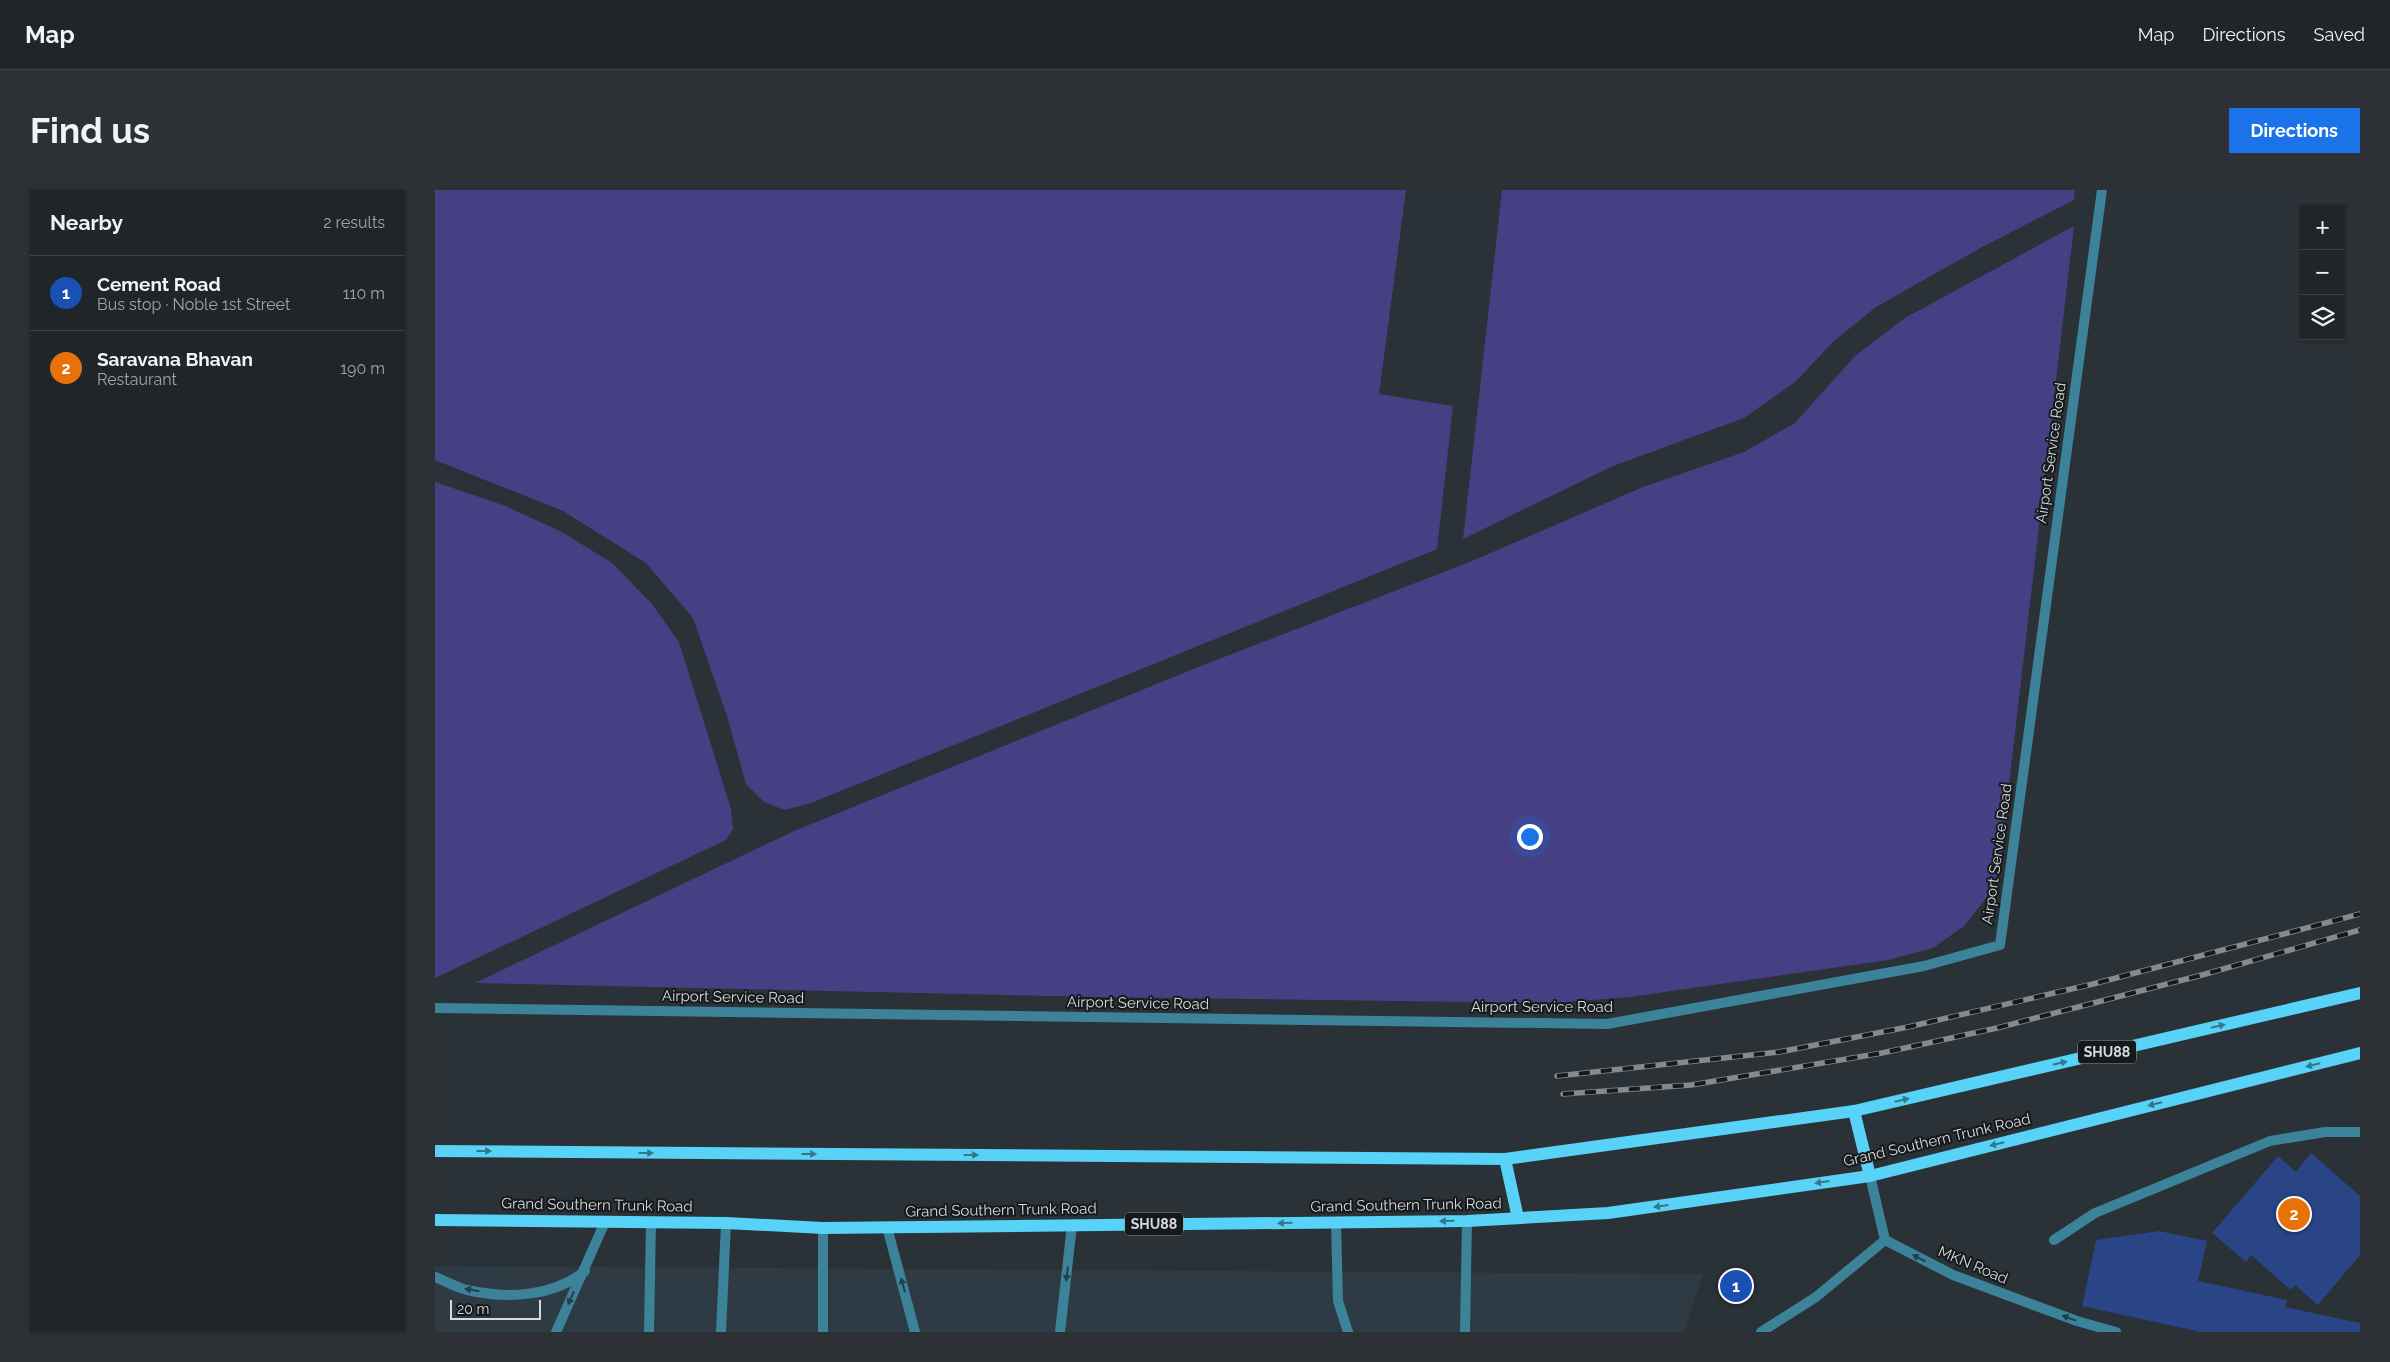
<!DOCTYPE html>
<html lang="en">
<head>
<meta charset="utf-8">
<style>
	body { margin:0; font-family:Raleway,sans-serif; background:#2d3135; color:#f1f3f6 }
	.controls { position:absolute; right:15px; top:15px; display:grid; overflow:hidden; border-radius:0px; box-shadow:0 1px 4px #0004 }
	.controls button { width:45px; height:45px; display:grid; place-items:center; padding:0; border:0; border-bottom:1px solid #3d4246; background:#202529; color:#f1f3f6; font:25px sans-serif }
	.scale { position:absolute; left:15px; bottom:12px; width:91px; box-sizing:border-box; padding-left:5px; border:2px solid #d5dadd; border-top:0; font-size:14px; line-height:18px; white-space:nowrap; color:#d5dadd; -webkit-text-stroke:4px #15191b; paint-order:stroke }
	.you { position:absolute; left:1094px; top:646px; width:18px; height:18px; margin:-12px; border:4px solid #fff; border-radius:50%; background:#1a73e8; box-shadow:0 0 0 8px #1a73e833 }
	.badge { display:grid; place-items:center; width:32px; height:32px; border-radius:50%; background:#1a73e8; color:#fff; font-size:16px; font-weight:700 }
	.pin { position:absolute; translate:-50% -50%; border:2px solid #fff; box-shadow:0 1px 5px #0006 }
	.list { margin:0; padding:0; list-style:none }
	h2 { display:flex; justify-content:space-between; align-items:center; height:65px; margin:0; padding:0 20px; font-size:21px }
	h2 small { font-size:16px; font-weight:400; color:#a2a5a8 }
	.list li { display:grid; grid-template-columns:32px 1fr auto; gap:15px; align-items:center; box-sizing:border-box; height:75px; padding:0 20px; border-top:1px solid #3d4246 }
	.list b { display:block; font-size:19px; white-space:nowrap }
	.list p { margin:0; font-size:16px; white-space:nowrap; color:#a2a5a8 }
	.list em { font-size:16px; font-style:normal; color:#a2a5a8 }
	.icon { flex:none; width:28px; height:28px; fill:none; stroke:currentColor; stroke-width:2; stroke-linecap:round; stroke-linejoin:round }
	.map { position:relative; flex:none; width:1925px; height:1142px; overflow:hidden; border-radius:0px }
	header { display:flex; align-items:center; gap:30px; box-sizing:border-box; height:70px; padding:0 25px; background:#202529; border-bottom:1px solid #3d4246 }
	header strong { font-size:24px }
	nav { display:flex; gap:28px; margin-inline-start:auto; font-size:18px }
	.intro { display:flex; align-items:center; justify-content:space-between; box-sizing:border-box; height:120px; padding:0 30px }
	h1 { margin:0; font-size:35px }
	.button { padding:12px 22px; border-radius:0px; background:#1a73e8; color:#fff; font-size:18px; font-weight:700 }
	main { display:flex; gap:30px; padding:0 30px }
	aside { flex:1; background:#202529; border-radius:0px; box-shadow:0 1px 4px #0004 }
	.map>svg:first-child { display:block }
	.built { fill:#2e3b45 }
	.green { fill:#473f84 }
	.building { fill:#294586 }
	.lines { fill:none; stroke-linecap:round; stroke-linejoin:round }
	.service { stroke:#3c8399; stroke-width:10 }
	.tertiary { stroke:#3c8399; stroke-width:10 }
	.primary { stroke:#58d2f6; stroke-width:12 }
	.rail-casing { stroke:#848a8e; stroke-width:5.5 }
	.rail { stroke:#15191b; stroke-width:4; stroke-dasharray:11; stroke-linecap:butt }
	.oneway { fill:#367688 }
	.oneway2 { fill:#233e47 }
	.labels { text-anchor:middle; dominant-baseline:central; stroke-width:4; stroke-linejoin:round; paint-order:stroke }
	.shield { fill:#15191b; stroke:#9ba0a3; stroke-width:1 }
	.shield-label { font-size:14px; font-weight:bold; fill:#d5dadd }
	.street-label { font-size:15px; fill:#d5dadd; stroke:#15191b }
</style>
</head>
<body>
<header>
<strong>Map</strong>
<nav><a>Map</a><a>Directions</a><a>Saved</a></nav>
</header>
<div class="intro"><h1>Find us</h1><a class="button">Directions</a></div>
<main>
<aside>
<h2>Nearby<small>2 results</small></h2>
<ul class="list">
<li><span class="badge" style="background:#1a4fb4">1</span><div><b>Cement Road</b><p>Bus stop · Noble 1st Street</p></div><em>110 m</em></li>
<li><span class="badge" style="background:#e8710a">2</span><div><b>Saravana Bhavan</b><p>Restaurant</p></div><em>190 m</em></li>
</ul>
</aside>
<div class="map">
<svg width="1925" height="1142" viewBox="0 0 1925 1142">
	<rect width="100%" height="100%" fill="#2a3137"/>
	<!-- built -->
	<polygon class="built" points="0,1076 1268,1084 1249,1142 0,1142"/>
	<!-- green -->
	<g class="green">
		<polygon points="0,0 971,0 944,204 1018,216 1002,359 376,613 350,620 329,612 311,594 292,526 258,428 211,373 128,321 0,270"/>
		<polygon points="1067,0 1640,0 1639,10 1549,56 1441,117 1399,151 1360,192 1309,228 1178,276 1028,349"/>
		<polygon points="1639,36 1564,680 1555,703 1529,736 1498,758 1453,770 1195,807 1118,813 662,807 40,793 359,641 776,472 1037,371 1208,297 1309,262 1360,233 1420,166 1470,128"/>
		<polygon points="0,292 68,315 127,342 177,373 217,414 244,452 296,619 298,639 291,650 0,788"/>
	</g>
	<!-- building -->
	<g class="building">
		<polygon points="1876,963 1925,1006 1925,1065 1883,1115 1860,1095 1856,1100 1816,1065 1811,1072 1777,1043 1843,966 1861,982"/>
		<polygon points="1724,1041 1772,1051 1763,1091 1852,1110 1850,1117 1925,1133 1925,1142 1766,1142 1647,1116 1661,1050"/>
	</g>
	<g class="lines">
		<!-- service -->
		<g class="service">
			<polyline points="0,818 1172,834 1489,776 1565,755 1667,0"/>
			<polyline points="901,1032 903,1111 913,1142"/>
			<polyline points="452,1037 480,1142"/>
			<polyline points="388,1038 388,1142"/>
			<polyline points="1619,1050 1660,1023 1835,951 1890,942 1925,942"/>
			<path d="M0 1087C10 1091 21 1097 32 1100 72 1109 118 1107 150 1081"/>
			<polyline points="121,1142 170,1032"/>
			<polyline points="214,1142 216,1033"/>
			<polyline points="286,1142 291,1033"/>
			<polyline points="625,1142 637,1035"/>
			<polyline points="1030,1142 1032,1031"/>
		</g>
		<!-- tertiary -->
		<g class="tertiary">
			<polyline points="1435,986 1450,1050 1518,1085 1642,1131 1681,1142"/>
			<polyline points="1326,1142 1381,1107 1450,1050"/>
		</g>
		<!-- primary -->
		<g class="primary">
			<polyline points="1419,921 1435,986"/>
			<polyline points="0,961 1070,969 1419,921 1925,803"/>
			<polyline points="1070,969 1083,1028"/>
			<polyline points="0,1030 291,1033 388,1038 1032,1031 1173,1023 1435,986 1925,863"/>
		</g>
		<!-- rail casing -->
		<g class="rail-casing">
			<g id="rail">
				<polyline points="1122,886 1344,862 1473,837 1658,794 1925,724"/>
				<polyline points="1128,904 1256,895 1447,863 1562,838 1767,785 1925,740"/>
			</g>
		</g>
		<!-- rail -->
		<use href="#rail" class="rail"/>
	</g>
	<!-- one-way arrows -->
	<defs><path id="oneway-solid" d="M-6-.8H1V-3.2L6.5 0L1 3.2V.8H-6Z" transform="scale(1.25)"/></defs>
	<g class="oneway">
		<use href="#oneway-solid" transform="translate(1783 836) rotate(-13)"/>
		<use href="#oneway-solid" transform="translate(1625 873) rotate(-13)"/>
		<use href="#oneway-solid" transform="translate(1878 875) rotate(166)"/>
		<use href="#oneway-solid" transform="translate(1467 910) rotate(-13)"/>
		<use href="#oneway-solid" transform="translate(1720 914) rotate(166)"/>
		<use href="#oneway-solid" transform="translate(1562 954) rotate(166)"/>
		<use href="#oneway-solid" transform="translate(49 961)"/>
		<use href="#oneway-solid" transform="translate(211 963)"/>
		<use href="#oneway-solid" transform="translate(374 964)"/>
		<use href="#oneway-solid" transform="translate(536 965)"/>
		<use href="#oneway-solid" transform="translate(1387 992) rotate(172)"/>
		<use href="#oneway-solid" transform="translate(1226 1016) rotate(172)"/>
		<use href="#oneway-solid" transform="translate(1012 1031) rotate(179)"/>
		<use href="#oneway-solid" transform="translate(850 1033) rotate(179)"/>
	</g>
	<g class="oneway2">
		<use href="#oneway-solid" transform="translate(1484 1068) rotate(-152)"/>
		<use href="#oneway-solid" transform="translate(632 1084) rotate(97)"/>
		<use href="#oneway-solid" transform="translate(468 1095) rotate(-105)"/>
		<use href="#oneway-solid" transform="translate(37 1100) rotate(-170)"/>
		<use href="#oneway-solid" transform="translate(136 1108) rotate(114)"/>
		<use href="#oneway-solid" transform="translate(1634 1128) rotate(-160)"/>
	</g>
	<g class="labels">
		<!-- shield labels -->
		<g class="shield">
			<rect x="1643" y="850.5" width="58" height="23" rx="4"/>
			<rect x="690" y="1022.5" width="58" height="23" rx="4"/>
		</g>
		<g class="shield-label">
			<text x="1672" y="862">SHU88</text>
			<text x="719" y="1034">SHU88</text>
		</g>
		<!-- street labels -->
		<g class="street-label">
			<text transform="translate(1616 263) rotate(-82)">Airport Service Road</text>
			<text transform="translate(1562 664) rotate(-82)">Airport Service Road</text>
			<text transform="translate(298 807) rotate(1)">Airport Service Road</text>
			<text transform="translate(703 813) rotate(1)">Airport Service Road</text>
			<text x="1107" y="817">Airport Service Road</text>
			<text transform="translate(1502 950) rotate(-13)">Grand Southern Trunk Road</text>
			<text transform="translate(162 1015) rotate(1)">Grand Southern Trunk Road</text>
			<text transform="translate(971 1015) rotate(-1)">Grand Southern Trunk Road</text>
			<text transform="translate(566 1020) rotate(-1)">Grand Southern Trunk Road</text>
			<text transform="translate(1538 1075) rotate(23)">MKN Road</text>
		</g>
	</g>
</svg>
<div class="controls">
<button>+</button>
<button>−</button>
<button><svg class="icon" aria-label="layers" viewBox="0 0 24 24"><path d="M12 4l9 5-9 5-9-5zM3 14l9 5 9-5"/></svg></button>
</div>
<div class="scale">20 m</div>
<div class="you"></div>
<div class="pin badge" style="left:1301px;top:1096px;background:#1a4fb4">1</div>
<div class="pin badge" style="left:1859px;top:1024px;background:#e8710a">2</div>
</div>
</main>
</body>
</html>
